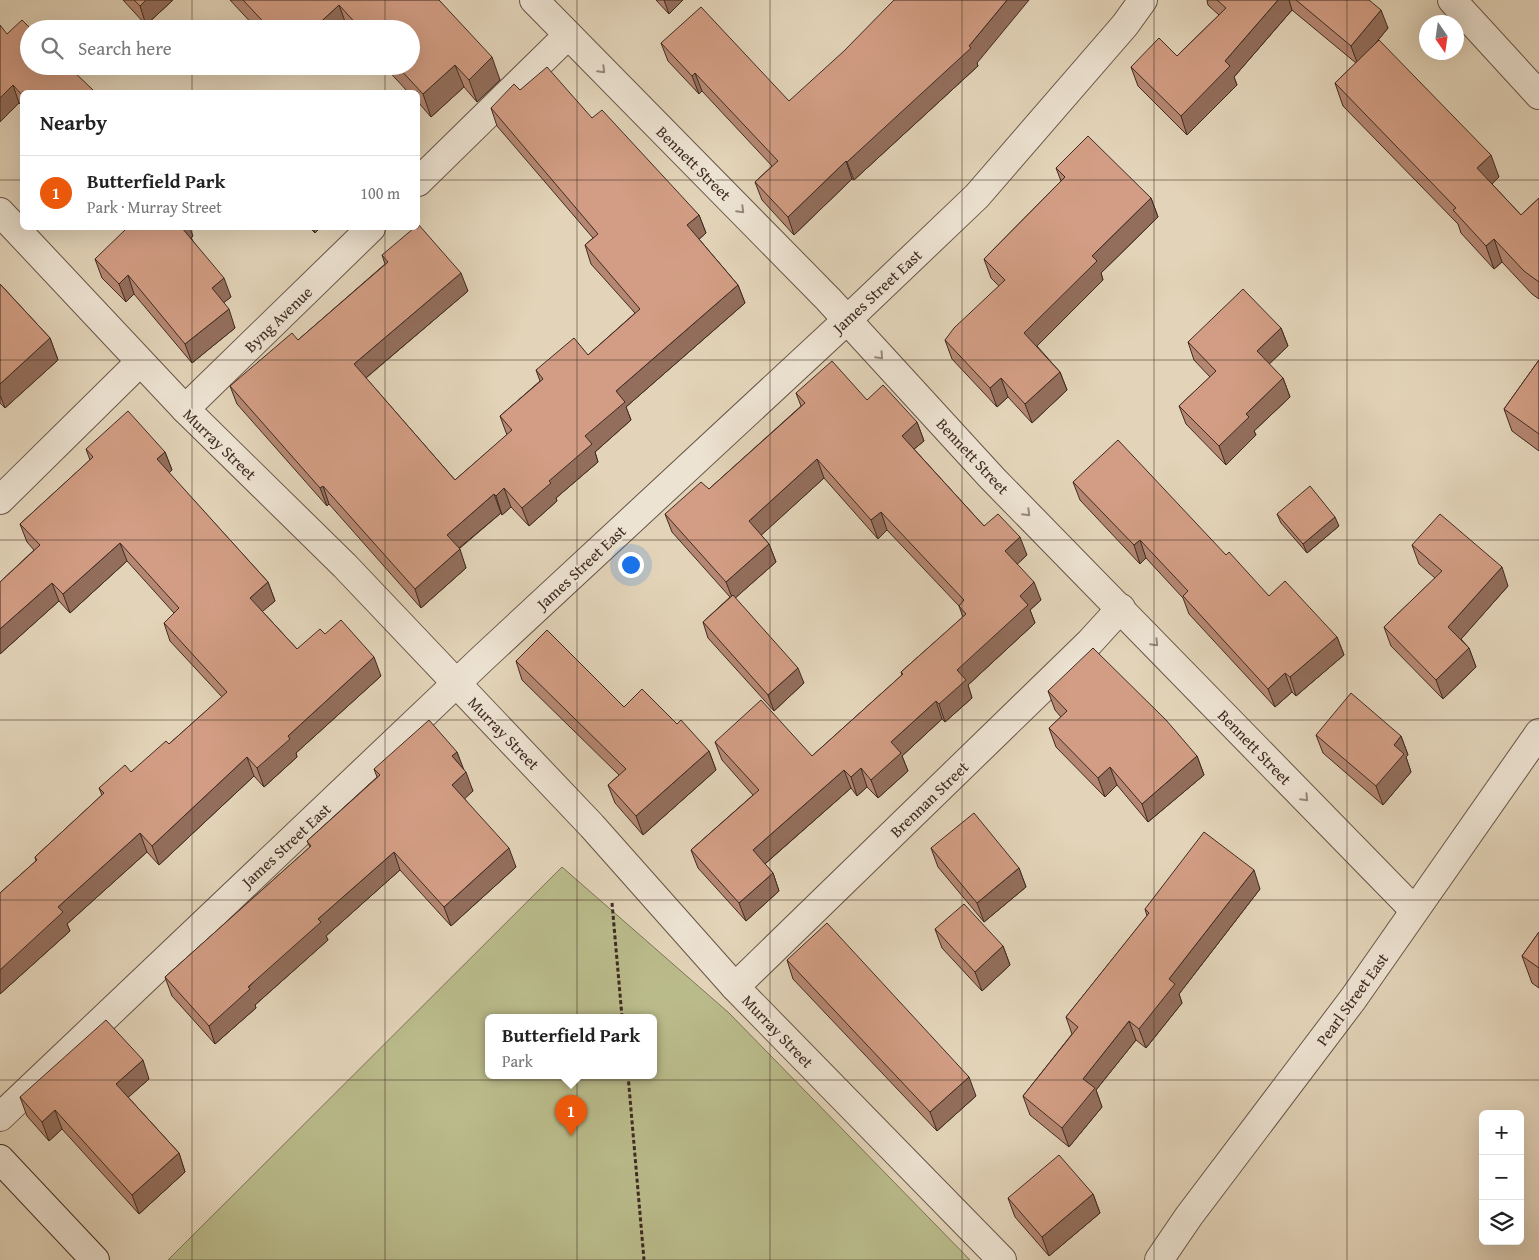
<!DOCTYPE html>
<html lang="en">
<head>
<meta charset="utf-8">
<style>
	body { margin:0; font-family:"Gentium Book Plus",serif; background:#f6f6f6; color:#222 }
	.controls { position:absolute; right:15px; bottom:15px; display:grid; overflow:hidden; border-radius:8px; box-shadow:0 5px 20px #0002 }
	.controls button { width:45px; height:45px; display:grid; place-items:center; padding:0; border:0; border-bottom:1px solid #e0e0e0; background:#fff; color:#222; font:25px sans-serif }
	.compass { position:absolute; left:1419px; top:15px; width:45px; height:45px; border-radius:50%; background:#fff; box-shadow:0 5px 20px #0002; rotate:167deg }
	.you { position:absolute; left:630px; top:564px; width:18px; height:18px; margin:-12px; border:4px solid #fff; border-radius:50%; background:#1a73e8; box-shadow:0 0 0 8px #1a73e833 }
	.badge { display:grid; place-items:center; width:32px; height:32px; border-radius:50%; background:#ea580c; color:#fff; font-size:16px; font-weight:700 }
	.pin { position:absolute; translate:-50% -41px; filter:drop-shadow(0 1px 2px #0008) }
	.pin::after { content:''; position:absolute; top:26px; width:18px; height:15px; background:inherit; clip-path:polygon(0 0,100% 0,50% 100%) }
	.popup { position:absolute; left:485px; top:1014px; width:172px; height:65px; box-sizing:border-box; display:grid; place-content:center; border-radius:8px; background:#fff; filter:drop-shadow(0 1px 4px #0005); font-size:16px; white-space:nowrap; color:#767676 }
	.popup b { font-size:19px; color:#222 }
	.popup::after { content:''; position:absolute; left:50%; top:100%; margin-left:-10px; border:10px solid transparent; border-top-color:#fff }
	.list { margin:0; padding:0; list-style:none }
	h2 { display:flex; justify-content:space-between; align-items:center; height:65px; margin:0; padding:0 20px; font-size:21px }
	h2 small { font-size:16px; font-weight:400; color:#767676 }
	.list li { display:grid; grid-template-columns:32px 1fr auto; gap:15px; align-items:center; box-sizing:border-box; height:75px; padding:0 20px; border-top:1px solid #e0e0e0 }
	.list b { display:block; font-size:19px; white-space:nowrap }
	.list p { margin:0; font-size:16px; white-space:nowrap; color:#767676 }
	.list em { font-size:16px; font-style:normal; color:#767676 }
	.icon { flex:none; width:28px; height:28px; fill:none; stroke:currentColor; stroke-width:2; stroke-linecap:round; stroke-linejoin:round }
	.map { position:relative; flex:none; width:1539px; height:1260px; overflow:hidden }
	.search { position:absolute; background:#fff; box-shadow:0 5px 20px #0002; left:20px; top:20px; width:400px; height:55px; display:flex; align-items:center; gap:12px; box-sizing:border-box; padding:0 18px; border-radius:28px; color:#767676; font-size:19px }
	.panel { position:absolute; background:#fff; box-shadow:0 5px 20px #0002; left:20px; top:90px; width:400px; height:140px; border-radius:8px }
	.map>svg:first-child { display:block }
	.green { fill:#babb8b; stroke:#7c7356; fill-rule:evenodd }
	.lines { fill:none; stroke-linecap:round; stroke-linejoin:round }
	.minor-casing { stroke:#685548; stroke-width:30 }
	.tertiary-casing { stroke:#685548; stroke-width:30 }
	.secondary-casing { stroke:#3f2b22; stroke-width:30 }
	.path { stroke:#3f2b22; stroke-width:3; stroke-dasharray:4 2.5; stroke-linecap:butt }
	.minor { stroke:#ede3d2; stroke-width:28 }
	.tertiary { stroke:#ede3d2; stroke-width:28 }
	.secondary { stroke:#ede3d2; stroke-width:28 }
	.wall { fill:#b58772; stroke:#3f2b22 }
	.shaded-wall { fill:#936e5c; stroke:#3f2b22 }
	.building { fill:#d29d84; stroke:#3f2b22 }
	.oneway { stroke:#96877a }
	.grid { fill:none; stroke:#3f2b22; stroke-width:1; stroke-opacity:0.55 }
	.labels { text-anchor:middle; dominant-baseline:central; stroke-width:4; stroke-linejoin:round; paint-order:stroke }
	.street-label { font-size:16px; fill:#3f2b22; stroke:#ede3d2 }
</style>
</head>
<body>
<div class="map">
<svg width="1539" height="1260" viewBox="0 0 1539 1260">
	<rect width="100%" height="100%" fill="#e3d4b9"/>
	<filter id="stains"><feTurbulence type="fractalNoise" baseFrequency=".004" numOctaves="4"/><feColorMatrix values="0 0 0 0 .2 0 0 0 0 .09 0 0 0 0 .02 0 0 0 .5 -.17"/></filter>
	<radialGradient id="worn" r=".72"><stop offset=".6" stop-color="#630" stop-opacity="0"/><stop offset="1" stop-color="#630" stop-opacity=".3"/></radialGradient>
	<!-- green -->
	<path class="green" d="M562 867 729 1013 970 1260H168ZM488 1017H654V1075H488Z"/>
	<g class="lines">
		<!-- minor casing -->
		<g class="minor-casing">
			<g id="minor">
				<polyline points="534,0 828,299 992,478 1414,910"/>
				<polyline points="1452,0 1539,95"/>
				<polyline points="418,182 568,35"/>
				<polyline points="0,212 185,409 345,566 592,826 735,987 1002,1260"/>
				<polyline points="185,409 371,228"/>
				<polyline points="0,500 140,362"/>
				<polyline points="735,987 1090,642 1121,608"/>
				<polyline points="0,1117 484,657 847,320 977,196 1125,25 1143,0"/>
			</g>
		</g>
		<!-- tertiary casing -->
		<g class="tertiary-casing">
			<polyline id="tertiary" points="1159,1260 1189,1216 1353,999 1539,733"/>
		</g>
		<!-- secondary casing -->
		<g class="secondary-casing">
			<polyline id="secondary" points="0,1159 95,1260"/>
		</g>
		<!-- path -->
		<g class="path">
			<polyline points="612,903 622,1017"/>
			<polyline points="628,1075 644,1260"/>
		</g>
		<!-- minor -->
		<use href="#minor" class="minor"/>
		<!-- tertiary -->
		<use href="#tertiary" class="tertiary"/>
		<!-- secondary -->
		<use href="#secondary" class="secondary"/>
	</g>
	<!-- wall -->
	<g class="wall">
		<polygon points="123,0 173,0 146,25"/>
		<polygon points="230,0 439,0 500,80 477,102 464,87 431,117 418,102 418,92 408,92 384,66 411,66 411,29 348,29 347,27 346,29 257,29"/>
		<polygon points="656,0 683,0 669,14"/>
		<polygon points="1207,0 1369,0 1388,28 1374,45 1499,177 1492,184 1521,215 1539,198 1539,299 1532,294 1502,262 1494,269 1461,233 1458,224 1343,106 1335,83 1356,63 1292,10 1234,77 1237,85 1187,135 1138,86 1131,67 1177,56 1219,15 1208,5"/>
		<polygon points="0,25 22,92 22,106 19,103 0,122"/>
		<polygon points="661,43 789,101 977,63 978,66 854,180 852,179 794,235 762,200 755,182 772,166 702,91 699,94 668,61"/>
		<polygon points="292,66 305,66 298,73"/>
		<polygon points="520,90 592,118 699,215 706,233 699,239 738,285 745,303 626,407 631,420 595,452 598,462 556,498 557,501 529,526 511,507 502,515 501,513 459,549 466,568 421,608 329,504 327,506 237,404 230,386 298,340 385,264 382,255 468,291 366,378 455,480 507,435 500,416 540,381 536,370 588,355 635,313 591,264 585,245 593,238 497,126 491,108"/>
		<polygon points="1056,168 1151,198 1158,217 1101,273 1103,280 1037,346 1060,372 1067,390 1032,423 1008,397 997,407 952,359 945,340 999,286 991,278 984,259 1061,181"/>
		<polygon points="310,228 320,228 315,233"/>
		<polygon points="193,236 191,238 231,297 223,303 235,328 192,363 134,294 126,302 102,278 95,259"/>
		<polygon points="0,284 50,338 58,360 5,408 0,403 0,404"/>
		<polygon points="1281,328 1288,346 1269,364 1283,378 1290,397 1254,431 1256,435 1226,465 1186,424 1179,406 1210,377 1194,360 1188,342"/>
		<polygon points="1539,360 1539,451 1512,431 1504,409"/>
		<polygon points="796,393 867,400 917,422 924,441 914,449 984,526 1027,555 1017,564 1041,600 1030,610 1035,623 968,685 972,698 945,722 942,719 902,756 908,771 878,798 867,787 857,796 851,788 765,864 773,873 779,891 746,921 698,868 691,850 753,795 722,760 715,742 812,756 902,675 901,672 963,617 959,606 887,530 878,539 824,478 761,535 769,544 776,562 735,598 804,683 774,711 708,638 703,622 730,597 672,532 665,514 709,489 801,406"/>
		<polygon points="86,449 165,452 172,470 169,473 268,582 275,601 262,611 297,649 325,634 381,676 296,753 297,757 264,787 254,776 159,865 147,852 67,924 70,931 0,994 0,893 36,861 35,857 102,795 99,788 131,772 169,744 222,697 170,641 164,623 174,613 127,561 70,613 59,601 0,654 0,582 34,550 27,542 20,524 90,460"/>
		<polygon points="1073,482 1226,555 1269,596 1337,637 1344,655 1296,696 1292,692 1275,707 1189,614 1183,598 1146,558 1140,564 1080,500"/>
		<polygon points="1277,514 1339,526 1307,553 1281,523"/>
		<polygon points="1412,545 1508,586 1461,639 1469,648 1476,667 1443,699 1391,646 1384,627 1435,578 1419,564"/>
		<polygon points="516,661 624,707 677,724 709,751 716,770 643,835 615,803 608,785 619,775 522,680"/>
		<polygon points="1048,691 1197,756 1204,775 1148,822 1117,785 1105,797 1056,747 1049,728 1061,717 1055,710"/>
		<polygon points="1316,735 1401,736 1408,755 1406,757 1411,772 1383,805 1323,753"/>
		<polygon points="457,752 463,769 473,791 464,798 516,867 451,926 400,870 326,936 328,940 255,1005 256,1008 215,1044 172,996 165,977 310,847 307,841 377,777 374,769"/>
		<polygon points="931,848 1019,868 1026,887 984,922 938,867"/>
		<polygon points="1260,889 1179,994 1182,1003 1146,1048 1136,1040 1096,1090 1102,1107 1069,1147 1030,1115 1023,1096 1072,1034 1066,1017 1147,916 1145,909"/>
		<polygon points="935,929 1003,946 1010,965 982,991 942,948"/>
		<polygon points="1539,932 1539,988 1532,983 1522,956"/>
		<polygon points="787,960 976,1096 937,1131 793,979"/>
		<polygon points="149,1079 128,1097 179,1153 185,1172 139,1214 62,1129 49,1141 27,1116 20,1097"/>
		<polygon points="1093,1194 1100,1213 1049,1256 1015,1217 1008,1198"/>
	</g>
	<!-- shaded-wall -->
	<g class="shaded-wall">
		<polygon points="146,0 173,0 146,25 140,6"/>
		<polygon points="664,0 683,0 669,14"/>
		<polygon points="1007,0 1029,0 977,63 978,66 854,180 847,162 969,46"/>
		<polygon points="1278,0 1289,0 1292,10 1234,77 1237,85 1187,135 1181,116 1225,61"/>
		<polygon points="339,5 347,27 346,29 313,29"/>
		<polygon points="1381,10 1388,28 1358,65 1351,46"/>
		<polygon points="492,57 500,80 477,102 469,80"/>
		<polygon points="455,65 464,87 431,117 423,94"/>
		<polygon points="296,66 305,66 298,73"/>
		<polygon points="695,73 702,91 699,94 692,76"/>
		<polygon points="13,85 19,103 0,122 0,98"/>
		<polygon points="1491,155 1499,177 1485,191 1477,168"/>
		<polygon points="846,161 852,179 794,235 788,217"/>
		<polygon points="1151,198 1158,217 1101,273 1103,280 1031,352 1024,333 1092,256"/>
		<polygon points="699,215 706,233 694,244 687,225"/>
		<polygon points="180,228 190,228 193,236 186,243"/>
		<polygon points="313,228 320,228 315,233"/>
		<polygon points="1494,239 1502,262 1494,269 1486,246"/>
		<polygon points="461,273 468,291 361,382 354,364"/>
		<polygon points="128,275 134,294 126,302 119,284"/>
		<polygon points="224,278 231,297 218,307 212,288"/>
		<polygon points="738,285 745,303 626,407 631,420 595,452 598,462 556,498 557,501 529,526 522,508 549,481 585,436 616,391"/>
		<polygon points="229,309 235,328 192,363 185,344"/>
		<polygon points="1281,328 1288,346 1263,370 1257,351"/>
		<polygon points="50,338 58,360 5,408 0,395 0,384"/>
		<polygon points="1060,372 1067,390 1032,423 1025,404"/>
		<polygon points="1001,378 1008,397 997,407 990,388"/>
		<polygon points="1283,378 1290,397 1254,431 1256,435 1226,465 1219,446 1246,414"/>
		<polygon points="917,422 924,441 908,454 902,436"/>
		<polygon points="165,452 172,470 164,478 157,459"/>
		<polygon points="817,459 824,478 756,540 749,521"/>
		<polygon points="323,486 329,504 327,506 320,488"/>
		<polygon points="504,488 511,507 502,515 496,496"/>
		<polygon points="494,494 501,513 453,553 447,535"/>
		<polygon points="881,512 887,530 878,539 871,520"/>
		<polygon points="1335,517 1339,526 1307,553 1303,544"/>
		<polygon points="1020,537 1027,555 1011,570 1005,551"/>
		<polygon points="1140,540 1146,558 1140,564 1134,545"/>
		<polygon points="120,543 127,561 70,613 63,594"/>
		<polygon points="769,544 776,562 733,600 726,582"/>
		<polygon points="460,549 466,568 421,608 415,589"/>
		<polygon points="1502,567 1508,586 1455,646 1448,627"/>
		<polygon points="268,582 275,601 257,616 250,598"/>
		<polygon points="1034,582 1041,600 1030,610 1035,623 968,685 972,698 945,722 939,704 957,670 1020,596"/>
		<polygon points="52,583 59,601 0,654 0,629"/>
		<polygon points="1337,637 1344,655 1296,696 1290,677"/>
		<polygon points="1469,648 1476,667 1443,699 1436,680"/>
		<polygon points="374,657 381,676 296,753 297,757 264,787 257,768 288,736"/>
		<polygon points="798,668 804,683 774,711 768,695"/>
		<polygon points="1285,673 1292,692 1275,707 1268,689"/>
		<polygon points="936,701 942,719 902,756 908,771 878,798 871,780 891,742"/>
		<polygon points="1401,736 1408,755 1406,757 1411,772 1383,805 1376,786 1394,745"/>
		<polygon points="709,751 716,770 643,835 636,816"/>
		<polygon points="457,752 464,770 452,756"/>
		<polygon points="1197,756 1204,775 1148,822 1142,804"/>
		<polygon points="247,757 254,776 159,865 152,846"/>
		<polygon points="1110,767 1117,785 1105,797 1098,778"/>
		<polygon points="861,768 867,787 857,796 851,777"/>
		<polygon points="844,770 851,788 759,869 753,850"/>
		<polygon points="466,772 473,791 459,804 452,785"/>
		<polygon points="140,833 147,852 67,924 70,931 0,994 0,970 58,907"/>
		<polygon points="509,848 516,867 451,926 444,907"/>
		<polygon points="394,852 400,870 326,936 328,940 255,1005 256,1008 215,1044 209,1026 318,919"/>
		<polygon points="1019,868 1026,887 984,922 977,903"/>
		<polygon points="1254,870 1260,889 1179,994 1182,1003 1146,1048 1139,1029 1169,979"/>
		<polygon points="773,873 779,891 746,921 739,903"/>
		<polygon points="1003,946 1010,965 982,991 975,972"/>
		<polygon points="1129,1021 1136,1040 1096,1090 1102,1107 1069,1147 1062,1128 1083,1079"/>
		<polygon points="143,1060 149,1079 123,1102 116,1084"/>
		<polygon points="969,1077 976,1096 937,1131 930,1112"/>
		<polygon points="55,1110 62,1129 49,1141 42,1122"/>
		<polygon points="179,1153 185,1172 139,1214 132,1195"/>
		<polygon points="1093,1194 1100,1213 1049,1256 1042,1237"/>
	</g>
	<!-- building -->
	<g class="building">
		<polygon points="134,0 146,0 140,6"/>
		<polygon points="243,0 439,0 492,57 469,80 455,65 423,94 397,66 411,66 411,29 361,29 339,5 313,29 270,29"/>
		<polygon points="894,0 1007,0 969,46 971,48 847,162 846,161 788,217 755,182 778,161 695,73 692,76 661,43 701,7 789,101 844,51"/>
		<polygon points="1217,0 1278,0 1225,61 1230,66 1181,116 1131,67 1159,38 1177,56 1226,8"/>
		<polygon points="1296,0 1369,0 1381,10 1351,46"/>
		<polygon points="22,20 31,29 29,29 29,66 68,66 95,92 22,92 22,95 13,85 0,98 0,25 7,34"/>
		<polygon points="1379,40 1491,155 1477,168 1521,215 1539,198 1539,282 1524,271 1494,239 1486,246 1453,210 1456,208 1335,83"/>
		<polygon points="547,67 592,118 602,110 699,215 687,225 738,285 616,391 625,402 585,436 592,444 549,481 551,483 522,508 504,488 496,496 494,494 447,535 460,549 415,589 323,486 320,488 230,386 292,333 298,340 388,262 382,255 414,228 418,228 418,224 461,273 354,364 455,480 512,430 500,416 543,379 536,370 574,338 588,355 640,309 585,245 598,234 491,108 514,84 520,90"/>
		<polygon points="1088,136 1151,198 1092,256 1097,261 1024,333 1060,372 1025,404 1001,378 990,388 945,340 954,328 1005,280 984,259 1065,177 1056,168"/>
		<polygon points="127,228 182,228 224,278 212,288 229,309 185,344 128,275 119,284 95,259"/>
		<polygon points="0,284 50,338 0,384"/>
		<polygon points="1243,289 1281,328 1257,351 1283,378 1246,414 1249,417 1219,446 1179,406 1216,371 1188,342"/>
		<polygon points="1539,360 1539,434 1504,409"/>
		<polygon points="832,361 867,400 883,385 917,422 902,436 984,526 998,514 1020,537 1005,551 1034,582 1020,596 1028,605 957,670 966,680 939,704 936,701 891,742 901,753 871,780 861,768 851,777 844,770 753,850 773,873 739,903 691,850 759,790 715,742 761,700 812,756 903,674 901,672 966,614 959,606 964,600 881,512 871,520 817,459 749,521 769,544 726,582 665,514 701,482 709,489 805,403 796,393"/>
		<polygon points="128,411 165,452 157,459 268,582 250,598 297,649 320,629 325,634 341,620 374,657 288,736 290,739 257,768 247,757 152,846 140,833 58,907 63,912 0,970 0,893 37,860 35,857 104,793 99,788 125,765 131,772 166,741 169,744 227,692 164,623 179,608 120,543 63,594 52,583 0,629 0,582 40,545 20,524 93,457 86,449"/>
		<polygon points="1118,440 1226,555 1229,552 1269,596 1285,581 1337,637 1290,677 1285,673 1268,689 1183,596 1188,591 1140,540 1134,545 1073,482"/>
		<polygon points="1310,486 1335,517 1303,544 1277,514"/>
		<polygon points="1440,514 1502,567 1448,627 1469,648 1436,680 1384,627 1442,571 1412,545"/>
		<polygon points="733,595 798,668 768,695 703,622"/>
		<polygon points="547,630 624,707 642,689 677,724 681,720 709,751 636,816 608,785 626,769 516,661"/>
		<polygon points="1093,648 1166,720 1197,756 1142,804 1110,767 1098,778 1049,728 1067,711 1048,691"/>
		<polygon points="1351,693 1401,736 1394,745 1404,754 1376,786 1316,735"/>
		<polygon points="429,720 457,752 452,756 466,772 452,785 509,848 444,907 394,852 318,919 321,922 248,987 250,989 209,1026 165,977 311,846 307,841 380,775 374,769"/>
		<polygon points="974,813 1019,868 977,903 931,848"/>
		<polygon points="1204,832 1254,870 1169,979 1175,984 1139,1029 1129,1021 1083,1079 1095,1088 1062,1128 1023,1096 1078,1027 1066,1017 1149,913 1145,909"/>
		<polygon points="964,904 1003,946 975,972 935,929"/>
		<polygon points="827,923 969,1077 930,1112 787,960"/>
		<polygon points="1539,932 1539,968 1522,956"/>
		<polygon points="106,1020 143,1060 116,1084 179,1153 132,1195 55,1110 42,1122 20,1097"/>
		<polygon points="1059,1155 1093,1194 1042,1237 1008,1198"/>
	</g>
	<!-- one-way arrows -->
	<defs><path id="oneway-chevron" d="M-2-3.5L2.5 0L-2 3.5" fill="none" stroke-width="1.6" stroke-linecap="round" stroke-linejoin="round" transform="scale(1.25)"/></defs>
	<g class="oneway">
		<use href="#oneway-chevron" transform="translate(602 70) rotate(45)"/>
		<use href="#oneway-chevron" transform="translate(741 210) rotate(45)"/>
		<use href="#oneway-chevron" transform="translate(880 356) rotate(47)"/>
		<use href="#oneway-chevron" transform="translate(1027 513) rotate(45)"/>
		<use href="#oneway-chevron" transform="translate(1155 643) rotate(46)"/>
		<use href="#oneway-chevron" transform="translate(1305 798) rotate(46)"/>
	</g>
	<!-- grid -->
	<path class="grid" d="M192 0V29M385 0V29M577 0V1260M770 0V1260M962 0V1260M1154 0V1260M1347 0V1260M192 66V92M385 66V92M0 180H22M418 180H1539M192 228V1260M385 228V1260M0 360H1539M0 540H1539M0 720H1539M0 900H1539M0 1080H1539"/>
	<g class="labels">
		<!-- street labels -->
		<g class="street-label">
			<text transform="translate(694 163) rotate(45)">Bennett Street</text>
			<text transform="translate(877 291) rotate(-43)">James Street East</text>
			<text transform="translate(278 319) rotate(-44)">Byng Avenue</text>
			<text transform="translate(220 444) rotate(44)">Murray Street</text>
			<text transform="translate(973 456) rotate(47)">Bennett Street</text>
			<text transform="translate(581 567) rotate(-43)">James Street East</text>
			<text transform="translate(504 733) rotate(46)">Murray Street</text>
			<text transform="translate(1255 747) rotate(46)">Bennett Street</text>
			<text transform="translate(929 799) rotate(-44)">Brennan Street</text>
			<text transform="translate(286 845) rotate(-43)">James Street East</text>
			<text transform="translate(1352 999) rotate(-54)">Pearl Street East</text>
			<text transform="translate(778 1031) rotate(46)">Murray Street</text>
		</g>
	</g>
	<rect width="100%" height="100%" filter="url(#stains)"/>
	<rect width="100%" height="100%" fill="url(#worn)"/>
</svg>
<div class="controls">
<button>+</button>
<button>−</button>
<button><svg class="icon" aria-label="layers" viewBox="0 0 24 24"><path d="M12 4l9 5-9 5-9-5zM3 14l9 5 9-5"/></svg></button>
</div>
<svg class="compass" viewBox="-18 -18 36 36"><path d="M0-13l5 13h-10z" fill="#e53935"/><path d="M0 13l5-13h-10z" fill="#767676"/></svg>
<div class="you"></div>
<div class="pin badge" style="left:571px;top:1136px">1</div>
<div class="popup"><b>Butterfield Park</b>Park</div>
<div class="search"><svg class="icon" aria-label="search" viewBox="0 0 24 24"><circle cx="10" cy="10" r="6"/><path d="M15 15l6 6"/></svg>Search here</div>
<section class="panel">
<h2>Nearby<small></small></h2>
<ul class="list">
<li><span class="badge">1</span><div><b>Butterfield Park</b><p>Park · Murray Street</p></div><em>100 m</em></li>
</ul>
</section>
</div>
</body>
</html>
